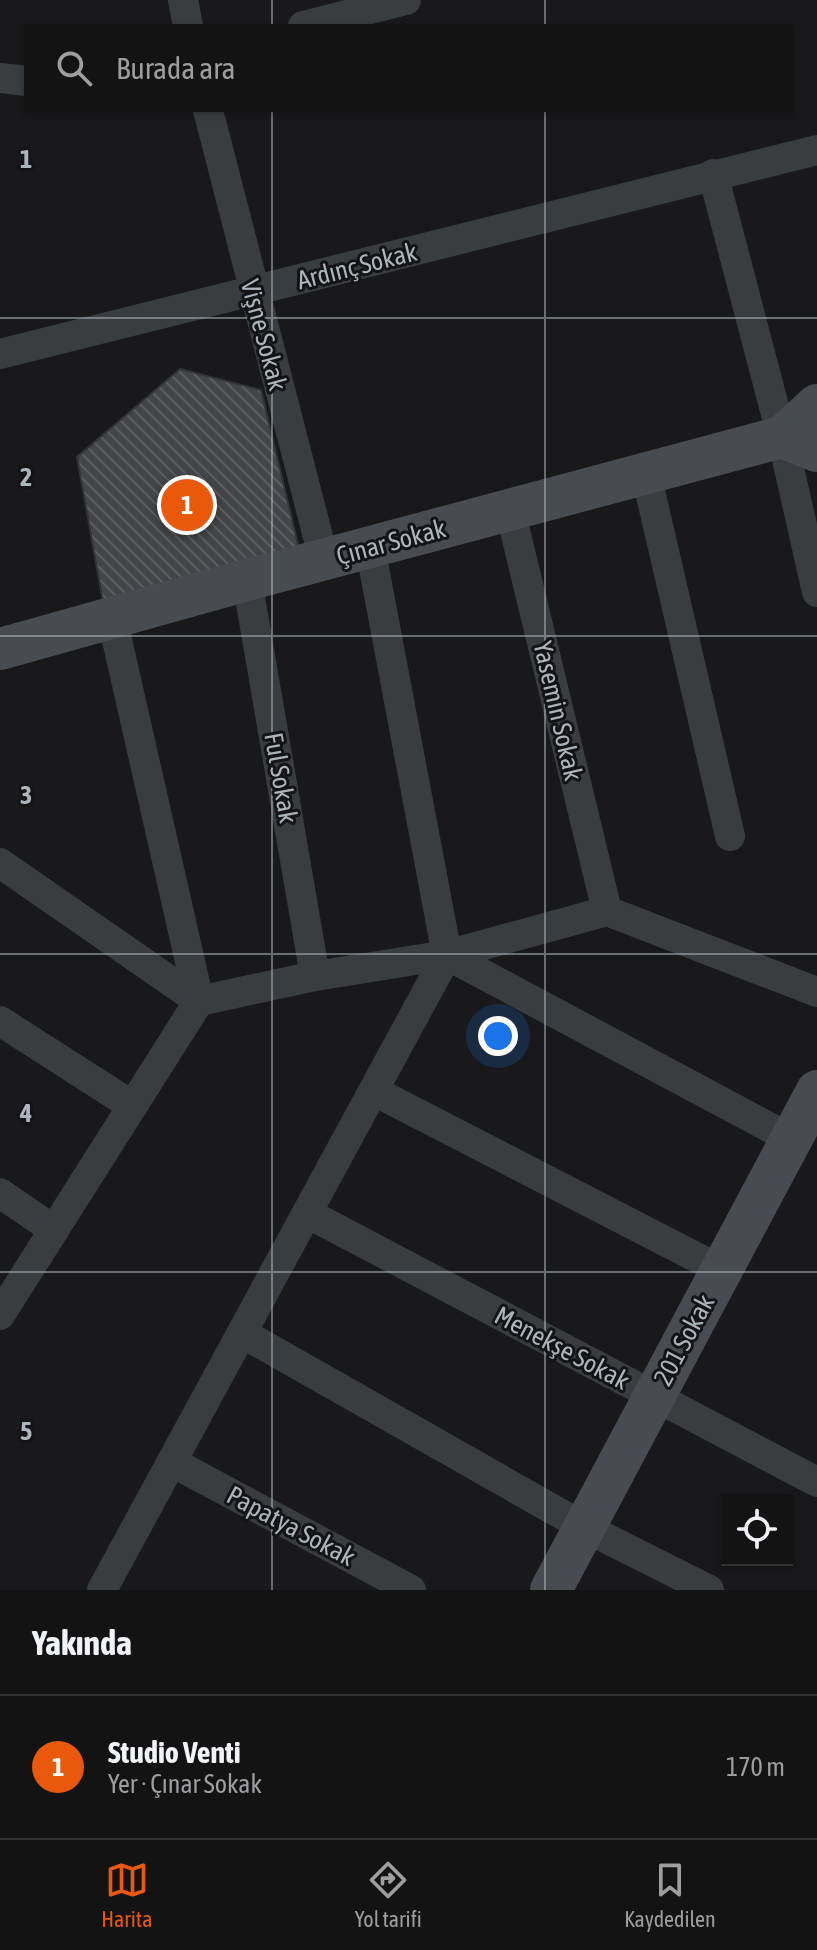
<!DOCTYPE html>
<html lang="tr">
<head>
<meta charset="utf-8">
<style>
	body { margin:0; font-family:"Asap Condensed",sans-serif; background:#1c1c1d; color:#f1f3f6 }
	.controls { position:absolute; right:24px; bottom:24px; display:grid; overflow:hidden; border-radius:0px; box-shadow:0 2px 6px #0004 }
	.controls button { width:72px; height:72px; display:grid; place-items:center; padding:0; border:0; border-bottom:2px solid #323234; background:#131314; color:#f1f3f6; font:40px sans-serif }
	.you { position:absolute; left:498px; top:1036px; width:28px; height:28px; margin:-20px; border:6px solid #fff; border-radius:50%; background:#1a73e8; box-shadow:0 0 0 12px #1a73e833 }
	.badge { display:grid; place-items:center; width:52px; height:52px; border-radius:50%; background:#ea580c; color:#fff; font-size:26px; font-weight:700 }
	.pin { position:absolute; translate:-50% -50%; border:4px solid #fff; box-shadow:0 2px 8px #0006 }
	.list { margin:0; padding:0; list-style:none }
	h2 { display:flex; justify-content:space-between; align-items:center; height:104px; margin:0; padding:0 32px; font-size:34px }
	h2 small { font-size:26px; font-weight:400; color:#9d9ea0 }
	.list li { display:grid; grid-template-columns:52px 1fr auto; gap:24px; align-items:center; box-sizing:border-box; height:144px; padding:0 32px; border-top:2px solid #323234 }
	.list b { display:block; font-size:30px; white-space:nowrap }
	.list p { margin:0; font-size:26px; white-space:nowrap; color:#9d9ea0 }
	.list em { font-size:26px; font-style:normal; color:#9d9ea0 }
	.icon { flex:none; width:44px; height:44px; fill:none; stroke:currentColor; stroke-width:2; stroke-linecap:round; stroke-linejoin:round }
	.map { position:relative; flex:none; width:817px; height:1590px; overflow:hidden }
	.search { position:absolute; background:#131314; box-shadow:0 2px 6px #0004; left:24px; right:24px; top:24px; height:88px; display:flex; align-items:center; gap:20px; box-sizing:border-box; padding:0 28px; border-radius:0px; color:#9d9ea0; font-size:30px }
	.sheet { height:248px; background:#131314 }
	nav { display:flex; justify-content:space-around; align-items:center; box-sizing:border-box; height:112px; border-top:2px solid #323234; background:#131314; font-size:22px; color:#9d9ea0 }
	nav a { display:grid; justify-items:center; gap:4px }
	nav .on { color:#ea580c }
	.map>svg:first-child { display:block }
	.building { fill:url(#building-back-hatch); stroke:#333437; stroke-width:2 }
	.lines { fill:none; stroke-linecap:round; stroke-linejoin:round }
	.street { stroke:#3a3d40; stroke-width:30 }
	.secondary { stroke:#484c50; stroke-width:42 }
	.grid { fill:none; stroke:#abb5bb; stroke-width:2; stroke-opacity:0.55 }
	.labels { text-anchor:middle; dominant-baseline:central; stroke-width:6; stroke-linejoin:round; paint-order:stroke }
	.street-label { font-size:26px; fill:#abb5bb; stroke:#141416 }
	.grid-label { font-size:26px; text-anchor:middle; font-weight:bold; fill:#abb5bb; stroke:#141416; stroke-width:6; stroke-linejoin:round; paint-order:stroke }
</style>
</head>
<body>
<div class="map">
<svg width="817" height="1590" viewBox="0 0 817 1590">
	<defs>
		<pattern id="building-back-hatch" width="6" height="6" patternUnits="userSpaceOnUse" patternTransform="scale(2)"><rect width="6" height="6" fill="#434548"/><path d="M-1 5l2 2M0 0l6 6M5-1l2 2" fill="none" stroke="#5b5e60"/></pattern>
	</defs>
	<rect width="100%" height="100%" fill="#19191b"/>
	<!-- building -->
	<polygon class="building" points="180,369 261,390 300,553 103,602 77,457"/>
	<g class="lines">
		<!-- street -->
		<g class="street">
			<polyline points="183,0 188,26"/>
			<polyline points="303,26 406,0"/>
			<polyline points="0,78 26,81"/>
			<polyline points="208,110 324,560"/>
			<polyline points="713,174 782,437 817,592"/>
			<polyline points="0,354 817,150"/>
			<polyline points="646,474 730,836"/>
			<polyline points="510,510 607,911"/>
			<polyline points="247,580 315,976"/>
			<polyline points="112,618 199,1001"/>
			<polyline points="0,863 199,1001"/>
			<polyline points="447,955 791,1139"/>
			<polyline points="0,1021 131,1105"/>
			<polyline points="374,1091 721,1270"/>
			<polyline points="0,1193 54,1230"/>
			<polyline points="307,1213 817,1482"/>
			<polyline points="0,1315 199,1001 315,976 447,955 607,911 817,992"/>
			<polyline points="242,1333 584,1527 709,1590"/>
			<polyline points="172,1462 411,1590"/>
			<polyline points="102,1590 447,955 370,547"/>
		</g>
		<!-- secondary -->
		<g class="secondary">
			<polyline points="782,437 817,405"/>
			<polyline points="782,437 817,451"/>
			<polyline points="0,649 247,580 782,437"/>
			<polyline points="551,1590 817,1091"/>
		</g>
	</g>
	<!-- grid -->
	<path class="grid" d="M272 0V26M545 0V26M272 110V1590M545 110V1590M0 318H817M0 636H817M0 954H817M0 1272H817"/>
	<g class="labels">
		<!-- street labels -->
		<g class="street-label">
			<text transform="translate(357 266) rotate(-14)">Ardınç Sokak</text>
			<text transform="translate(264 335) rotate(75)">Vişne Sokak</text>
			<text transform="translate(391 542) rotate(-15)">Çınar Sokak</text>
			<text transform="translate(558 711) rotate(77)">Yasemin Sokak</text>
			<text transform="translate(281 778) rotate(80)">Ful Sokak</text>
			<text transform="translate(684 1340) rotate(-62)">201 Sokak</text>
			<text transform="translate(562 1348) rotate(28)">Menekşe Sokak</text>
			<text transform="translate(291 1526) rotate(28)">Papatya Sokak</text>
		</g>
	</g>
	<g class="grid-label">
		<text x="26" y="168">1</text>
		<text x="26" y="486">2</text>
		<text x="26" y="804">3</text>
		<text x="26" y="1122">4</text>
		<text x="26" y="1440">5</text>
	</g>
</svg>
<div class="controls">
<button><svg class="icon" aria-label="locate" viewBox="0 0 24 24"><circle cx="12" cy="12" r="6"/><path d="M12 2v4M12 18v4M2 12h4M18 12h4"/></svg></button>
</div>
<div class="you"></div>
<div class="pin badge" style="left:187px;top:505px">1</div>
<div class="search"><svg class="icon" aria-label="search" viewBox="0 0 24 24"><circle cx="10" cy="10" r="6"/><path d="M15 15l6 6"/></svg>Burada ara</div>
</div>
<section class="sheet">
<h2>Yakında<small></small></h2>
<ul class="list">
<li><span class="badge">1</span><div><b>Studio Venti</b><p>Yer · Çınar Sokak</p></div><em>170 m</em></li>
</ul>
</section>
<nav>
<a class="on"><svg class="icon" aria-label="map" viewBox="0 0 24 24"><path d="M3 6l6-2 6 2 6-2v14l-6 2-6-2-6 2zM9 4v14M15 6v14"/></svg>Harita</a>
<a><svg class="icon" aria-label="directions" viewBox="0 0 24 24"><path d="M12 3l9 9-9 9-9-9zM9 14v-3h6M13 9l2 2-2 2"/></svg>Yol tarifi</a>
<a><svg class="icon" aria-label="saved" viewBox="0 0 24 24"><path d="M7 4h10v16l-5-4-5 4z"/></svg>Kaydedilen</a>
</nav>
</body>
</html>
